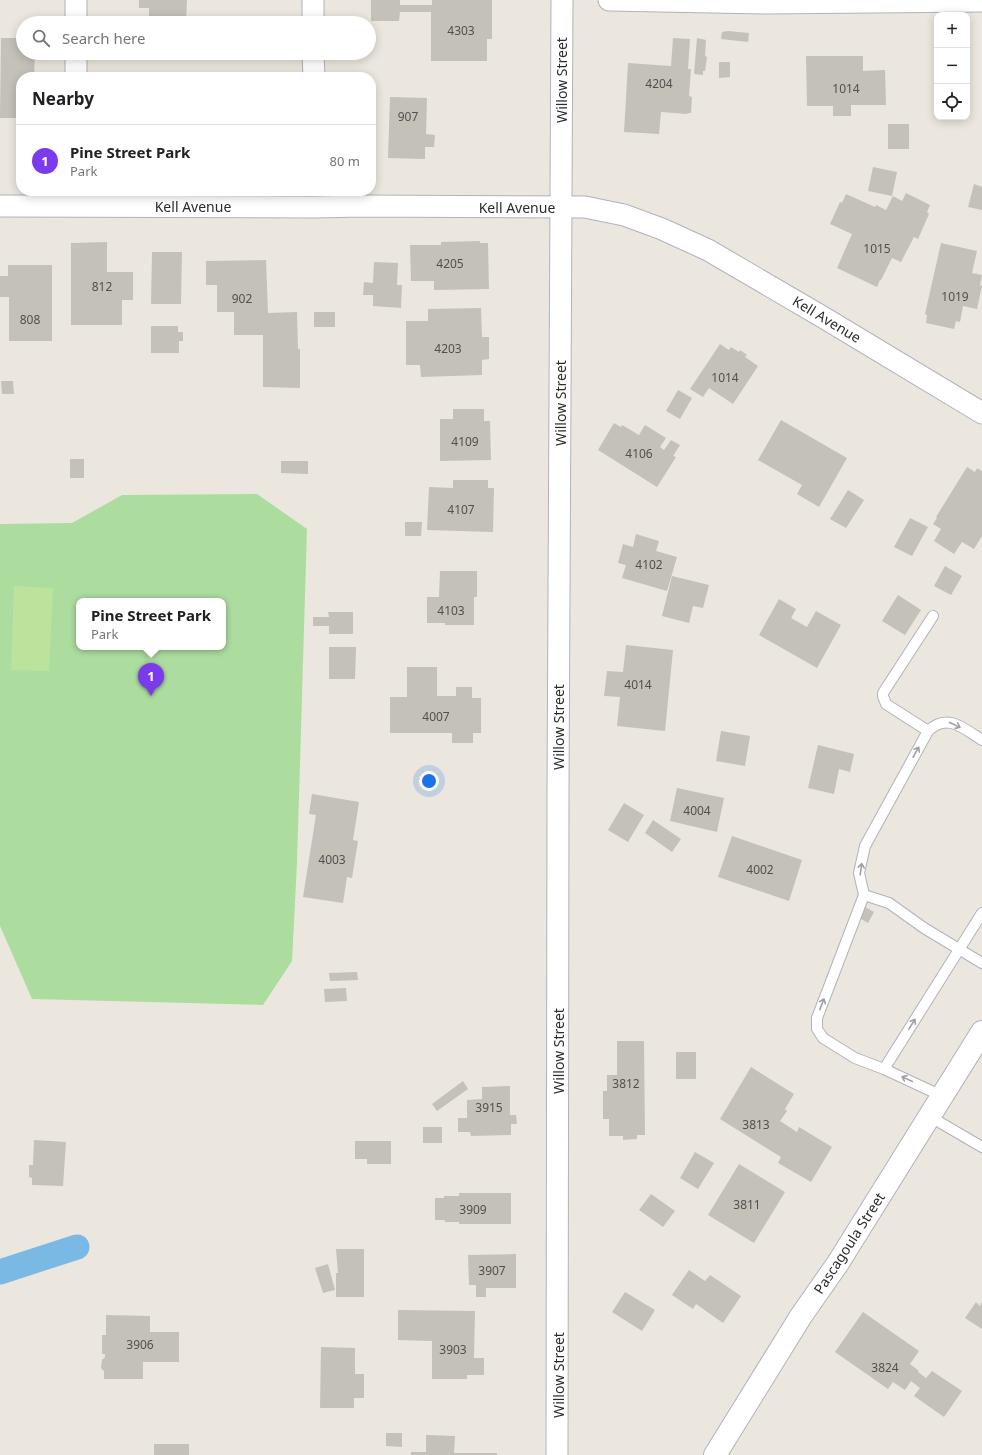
<!DOCTYPE html>
<html lang="en">
<head>
<meta charset="utf-8">
<style>
	body { margin:0; font-family:"Noto Sans",sans-serif; background:#f6f6f6; color:#202124 }
	.controls { position:absolute; right:12px; top:12px; display:grid; overflow:hidden; border-radius:8px; box-shadow:0 2px 10px #0003 }
	.controls button { width:36px; height:36px; display:grid; place-items:center; padding:0; border:0; border-bottom:1px solid #e0e0e0; background:#fff; color:#202124; font:20px sans-serif }
	.you { position:absolute; left:429px; top:781px; width:14px; height:14px; margin:-10px; border:3px solid #fff; border-radius:50%; background:#1a73e8; box-shadow:0 0 0 6px #1a73e833 }
	.badge { display:grid; place-items:center; width:26px; height:26px; border-radius:50%; background:#7c3aed; color:#fff; font-size:13px; font-weight:700 }
	.pin { position:absolute; translate:-50% -33px; filter:drop-shadow(0 1px 2px #0008) }
	.pin::after { content:''; position:absolute; top:21px; width:14px; height:12px; background:inherit; clip-path:polygon(0 0,100% 0,50% 100%) }
	.popup { position:absolute; left:76px; top:598px; width:150px; height:52px; box-sizing:border-box; display:grid; place-content:center; border-radius:8px; background:#fff; filter:drop-shadow(0 1px 3px #0005); font-size:13px; white-space:nowrap; color:#757577 }
	.popup b { font-size:15px; color:#202124 }
	.popup::after { content:''; position:absolute; left:50%; top:100%; margin-left:-8px; border:8px solid transparent; border-top-color:#fff }
	.list { margin:0; padding:0; list-style:none }
	h2 { display:flex; justify-content:space-between; align-items:center; height:52px; margin:0; padding:0 16px; font-size:17px }
	h2 small { font-size:13px; font-weight:400; color:#757577 }
	.list li { display:grid; grid-template-columns:26px 1fr auto; gap:12px; align-items:center; box-sizing:border-box; height:72px; padding:0 16px; border-top:1px solid #e0e0e0 }
	.list b { display:block; font-size:15px; white-space:nowrap }
	.list p { margin:0; font-size:13px; white-space:nowrap; color:#757577 }
	.list em { font-size:13px; font-style:normal; color:#757577 }
	.icon { flex:none; width:22px; height:22px; fill:none; stroke:currentColor; stroke-width:2; stroke-linecap:round; stroke-linejoin:round }
	.map { position:relative; flex:none; width:982px; height:1455px; overflow:hidden }
	.search { position:absolute; background:#fff; box-shadow:0 2px 10px #0003; left:16px; top:16px; width:360px; height:44px; display:flex; align-items:center; gap:10px; box-sizing:border-box; padding:0 14px; border-radius:22px; color:#757577; font-size:15px }
	.panel { position:absolute; background:#fff; box-shadow:0 2px 10px #0003; left:16px; top:72px; width:360px; height:124px; border-radius:16px }
	.map>svg:first-child { display:block }
	.green { fill:#acdd9f; fill-rule:evenodd }
	.pitch { fill:#bbe39c }
	.lines { fill:none; stroke-linecap:round; stroke-linejoin:round }
	.canal { stroke:#7ab9e4; stroke-width:25 }
	.building { fill:#c4c1b9 }
	.lane-casing { stroke:#b1b2bd; stroke-width:12 }
	.street-casing { stroke:#b1b2bd; stroke-width:23 }
	.secondary-casing { stroke:#b1b2bd; stroke-width:24 }
	.lane { stroke:#fff; stroke-width:10 }
	.street { stroke:#fff; stroke-width:21 }
	.secondary { stroke:#fff; stroke-width:22 }
	.oneway { stroke:#a0a0a0 }
	.labels { text-anchor:middle; dominant-baseline:central; stroke-width:3; stroke-linejoin:round; paint-order:stroke }
	.number-label { font-size:12px; fill:#51504e }
	.street-label { font-size:14px; fill:#2b2b2b; stroke:#fff }
</style>
</head>
<body>
<div class="map">
<svg width="982" height="1455" viewBox="0 0 982 1455">
	<rect width="100%" height="100%" fill="#ebe7de"/>
	<!-- green -->
	<path class="green" d="M257 494 307 529 297 863 292 961 263 1005 32 999 0 926V524L72 523 122 495ZM79 601H223V647H79Z"/>
	<!-- pitch -->
	<polygon class="pitch" points="14,586 53,588 49,671 11,670"/>
	<g class="lines">
		<!-- canal -->
		<polyline class="canal" points="0,1272 77,1247"/>
	</g>
	<!-- building -->
	<g class="building">
		<polygon points="139,0 187,0 186,23 149,23 149,8 139,8"/>
		<polygon points="371,0 400,0 400,5 432,5 432,0 492,0 492,39 487,39 487,61 431,61 431,12 400,12 399,21 371,21"/>
		<polygon points="728,31 749,33 748,42 721,39 722,32"/>
		<polygon points="1,38 23,38 23,53 35,53 34,77 21,77 21,118 0,118"/>
		<polygon points="673,38 690,39 688,69 691,69 689,96 692,97 691,113 688,113 687,114 661,112 659,134 624,132 628,63 671,66"/>
		<polygon points="697,38 706,40 705,56 707,57 705,71 703,71 703,75 694,74"/>
		<polygon points="806,56 863,56 863,71 885,70 886,105 851,105 851,116 833,116 833,106 807,106"/>
		<polygon points="719,62 730,62 730,77 719,78"/>
		<polygon points="390,97 427,98 426,134 435,135 434,147 425,147 425,159 388,158"/>
		<rect x="888" y="124" width="21" height="25"/>
		<polygon points="873,167 897,172 892,196 868,191"/>
		<polygon points="974,184 982,187 982,210 968,207"/>
		<polygon points="906,193 930,205 927,212 929,214 918,239 914,237 901,262 892,258 881,280 880,280 877,287 837,268 852,234 830,224 840,202 842,203 846,194 875,207 876,205 886,210 893,196 902,201"/>
		<polygon points="480,241 480,243 488,243 489,289 434,290 434,281 411,281 410,245 441,245 441,242"/>
		<polygon points="107,242 107,272 133,272 133,300 122,300 122,325 71,325 71,243"/>
		<polygon points="941,243 977,251 972,273 982,275 980,285 982,286 977,309 963,306 960,322 956,321 954,329 926,323 927,315 925,314"/>
		<polygon points="152,252 182,252 181,304 151,304"/>
		<polygon points="266,260 268,313 297,312 298,349 300,349 300,388 263,387 263,335 234,335 234,312 217,312 217,285 206,285 206,261"/>
		<polygon points="374,262 398,263 397,285 402,285 401,308 373,306 373,295 363,295 364,282 373,283"/>
		<polygon points="8,265 52,265 52,341 9,341 9,297 0,297 0,276 8,276"/>
		<polygon points="481,308 482,337 489,337 489,359 482,360 482,375 421,377 420,365 406,365 406,321 428,321 428,309"/>
		<rect x="314" y="312" width="21" height="15"/>
		<polygon points="151,326 178,326 178,332 183,332 183,341 179,341 179,353 151,353"/>
		<polygon points="720,344 729,350 731,347 739,352 740,350 747,355 745,357 758,366 733,404 709,388 703,397 690,389"/>
		<polygon points="1,381 13,381 14,394 2,394"/>
		<polygon points="678,390 692,398 680,419 666,411"/>
		<polygon points="453,409 484,409 484,421 490,421 491,460 440,461 440,419 453,419"/>
		<polygon points="781,420 847,458 819,507 797,494 802,485 758,460"/>
		<polygon points="614,423 621,427 622,425 639,435 645,425 666,438 660,447 664,450 671,440 680,445 673,456 676,457 657,487 598,450"/>
		<rect x="70" y="459" width="14" height="19"/>
		<polygon points="281,461 308,461 308,474 281,473"/>
		<polygon points="967,467 975,472 977,468 982,471 982,536 974,549 962,542 954,554 934,541 941,529 933,524 937,518 936,517"/>
		<polygon points="453,480 488,480 488,488 494,488 493,532 427,530 429,487 453,488"/>
		<polygon points="848,490 864,500 846,528 830,519"/>
		<polygon points="910,518 928,527 912,556 894,547"/>
		<polygon points="405,522 422,522 421,536 405,536"/>
		<polygon points="636,534 659,541 656,551 677,557 667,591 622,578 626,565 618,563 623,544 633,547"/>
		<polygon points="945,566 962,576 951,595 934,586"/>
		<polygon points="440,571 477,571 477,597 474,597 474,625 445,625 445,623 427,623 427,597 439,597"/>
		<polygon points="672,576 709,585 703,608 693,606 689,623 662,616"/>
		<polygon points="898,595 921,610 905,635 882,621"/>
		<polygon points="779,599 796,609 791,618 807,627 816,611 841,625 817,668 759,635"/>
		<polygon points="328,612 353,612 353,634 329,634 329,626 313,626 313,617 329,617"/>
		<polygon points="626,645 673,650 665,731 617,726 620,697 604,696 607,671 623,672"/>
		<polygon points="329,647 356,647 355,679 329,679"/>
		<polygon points="407,667 437,667 437,696 456,696 456,687 472,687 472,698 481,698 481,733 473,733 473,743 452,743 452,733 390,733 390,697 407,697"/>
		<polygon points="721,731 750,736 745,766 716,761"/>
		<polygon points="818,745 854,754 850,772 839,769 834,794 808,788"/>
		<polygon points="677,788 724,798 717,832 670,821"/>
		<polygon points="312,794 359,802 353,840 358,841 352,878 347,877 343,903 303,897 316,815 309,814"/>
		<polygon points="624,803 644,815 628,842 608,830"/>
		<polygon points="653,820 681,839 672,852 645,833"/>
		<polygon points="732,836 802,860 789,901 718,877"/>
		<polygon points="862,905 874,912 868,923 856,916"/>
		<polygon points="357,972 358,980 330,981 329,973"/>
		<polygon points="346,988 347,1001 325,1002 324,989"/>
		<polygon points="617,1041 644,1041 645,1135 637,1135 637,1139 623,1140 623,1136 609,1136 609,1119 603,1119 603,1091 607,1091 607,1075 617,1075"/>
		<rect x="676" y="1052" width="20" height="27"/>
		<polygon points="751,1067 794,1094 785,1109 787,1111 780,1121 797,1132 799,1127 832,1147 811,1182 778,1163 781,1157 720,1119"/>
		<polygon points="463,1081 468,1089 437,1111 432,1104"/>
		<polygon points="510,1086 510,1115 516,1115 517,1124 511,1124 511,1135 471,1136 470,1132 458,1132 458,1118 467,1118 467,1100 482,1099 482,1087"/>
		<rect x="423" y="1127" width="19" height="16"/>
		<polygon points="34,1140 66,1142 63,1186 32,1185 32,1178 29,1177 29,1165 33,1165"/>
		<polygon points="355,1141 391,1141 391,1164 367,1164 367,1159 355,1159"/>
		<polygon points="695,1152 714,1163 698,1189 680,1178"/>
		<polygon points="739,1164 785,1192 754,1243 708,1215"/>
		<polygon points="459,1193 511,1193 511,1224 459,1224 459,1222 445,1222 445,1220 435,1220 435,1198 444,1198 444,1196 459,1196"/>
		<polygon points="651,1194 675,1211 663,1227 639,1210"/>
		<polygon points="336,1249 364,1249 364,1297 336,1297 336,1273 338,1273"/>
		<polygon points="516,1254 516,1288 486,1288 486,1297 476,1297 476,1285 469,1285 468,1255"/>
		<polygon points="328,1264 335,1290 323,1293 315,1268"/>
		<polygon points="689,1270 705,1281 710,1275 741,1296 723,1323 696,1304 693,1309 672,1295"/>
		<polygon points="625,1292 655,1310 642,1331 612,1312"/>
		<polygon points="976,1302 980,1306 982,1302 982,1329 965,1318"/>
		<polygon points="398,1310 475,1311 474,1358 484,1358 484,1375 467,1375 467,1379 432,1379 432,1341 398,1340"/>
		<polygon points="863,1312 919,1351 910,1364 919,1371 918,1372 926,1378 932,1371 962,1391 944,1417 914,1396 920,1388 911,1381 905,1390 893,1382 888,1389 835,1352"/>
		<polygon points="106,1315 150,1316 150,1332 179,1332 179,1362 143,1362 143,1379 104,1379 104,1371 101,1368 102,1360 105,1357 105,1354 102,1354 102,1335 106,1335"/>
		<polygon points="321,1347 355,1348 355,1374 364,1374 364,1398 354,1398 354,1408 320,1408"/>
		<polygon points="386,1433 402,1433 402,1447 386,1446"/>
		<polygon points="426,1435 455,1436 454,1453 497,1453 497,1455 411,1455 411,1452 426,1452"/>
		<rect x="154" y="1444" width="35" height="11"/>
	</g>
	<g class="lines">
		<!-- lane casing -->
		<g class="lane-casing">
			<g id="lane">
				<polyline points="928,731 886,704 883,696 883,693 933,616"/>
				<polyline points="864,895 889,903 924,928 982,963"/>
				<polyline points="884,1069 982,913"/>
				<path d="M942 1096 884 1069 855 1058 823 1038 817 1029V1018L864 895 859 873 865 846 928 731C948 712 964 729 982 740"/>
				<polyline points="929,1116 982,1147"/>
			</g>
		</g>
		<!-- street casing -->
		<g class="street-casing">
			<g id="street">
				<polyline points="76,0 76,23"/>
				<polyline points="313,0 313,23"/>
				<polyline points="609,0 765,3 982,1"/>
				<polyline points="76,53 76,77"/>
				<polyline points="313,53 314,77"/>
				<polyline points="0,206 314,207 362,206 585,207 624,215 662,229 708,250 821,316 982,413"/>
				<polyline points="557,1455 558,792 562,0"/>
			</g>
		</g>
		<!-- secondary casing -->
		<g class="secondary-casing">
			<polyline id="secondary" points="715,1455 801,1316 838,1263 982,1032"/>
		</g>
		<!-- lane -->
		<use href="#lane" class="lane"/>
		<!-- street -->
		<use href="#street" class="street"/>
		<!-- secondary -->
		<use href="#secondary" class="secondary"/>
	</g>
	<!-- one-way arrows -->
	<defs><path id="oneway-shaft" d="M-6 0H5M1.5-3L5.5 0L1.5 3" fill="none" stroke-width="1.6" stroke-linecap="round" stroke-linejoin="round"/></defs>
	<g class="oneway">
		<use href="#oneway-shaft" transform="translate(955 725) rotate(25)"/>
		<use href="#oneway-shaft" transform="translate(916 752) rotate(-61)"/>
		<use href="#oneway-shaft" transform="translate(861 869) rotate(-82)"/>
		<use href="#oneway-shaft" transform="translate(822 1004) rotate(-69)"/>
		<use href="#oneway-shaft" transform="translate(912 1024) rotate(-58)"/>
		<use href="#oneway-shaft" transform="translate(907 1079) rotate(-155)"/>
	</g>
	<g class="labels">
		<!-- number labels -->
		<g class="number-label">
			<text x="461" y="30">4303</text>
			<text x="659" y="83">4204</text>
			<text x="846" y="88">1014</text>
			<text x="408" y="116">907</text>
			<text x="877" y="248">1015</text>
			<text x="450" y="263">4205</text>
			<text x="102" y="286">812</text>
			<text x="955" y="296">1019</text>
			<text x="242" y="298">902</text>
			<text x="30" y="319">808</text>
			<text x="448" y="348">4203</text>
			<text x="725" y="377">1014</text>
			<text x="465" y="441">4109</text>
			<text x="639" y="453">4106</text>
			<text x="461" y="509">4107</text>
			<text x="649" y="564">4102</text>
			<text x="451" y="610">4103</text>
			<text x="638" y="684">4014</text>
			<text x="436" y="716">4007</text>
			<text x="697" y="810">4004</text>
			<text x="332" y="859">4003</text>
			<text x="760" y="869">4002</text>
			<text x="626" y="1083">3812</text>
			<text x="489" y="1107">3915</text>
			<text x="756" y="1124">3813</text>
			<text x="747" y="1204">3811</text>
			<text x="473" y="1209">3909</text>
			<text x="492" y="1270">3907</text>
			<text x="140" y="1344">3906</text>
			<text x="453" y="1349">3903</text>
			<text x="885" y="1367">3824</text>
		</g>
		<!-- street labels -->
		<g class="street-label">
			<text transform="translate(561 80) rotate(-90)">Willow Street</text>
			<text x="193" y="206">Kell Avenue</text>
			<text x="517" y="207">Kell Avenue</text>
			<text transform="translate(827 319) rotate(31)">Kell Avenue</text>
			<text transform="translate(560 403) rotate(-90)">Willow Street</text>
			<text transform="translate(558 727) rotate(-90)">Willow Street</text>
			<text transform="translate(558 1051) rotate(-90)">Willow Street</text>
			<text transform="translate(849 1243) rotate(-57)">Pascagoula Street</text>
			<text transform="translate(558 1375) rotate(-90)">Willow Street</text>
		</g>
	</g>
</svg>
<div class="controls">
<button>+</button>
<button>−</button>
<button><svg class="icon" aria-label="locate" viewBox="0 0 24 24"><circle cx="12" cy="12" r="6"/><path d="M12 2v4M12 18v4M2 12h4M18 12h4"/></svg></button>
</div>
<div class="you"></div>
<div class="pin badge" style="left:151px;top:696px">1</div>
<div class="popup"><b>Pine Street Park</b>Park</div>
<div class="search"><svg class="icon" aria-label="search" viewBox="0 0 24 24"><circle cx="10" cy="10" r="6"/><path d="M15 15l6 6"/></svg>Search here</div>
<section class="panel">
<h2>Nearby<small></small></h2>
<ul class="list">
<li><span class="badge">1</span><div><b>Pine Street Park</b><p>Park</p></div><em>80 m</em></li>
</ul>
</section>
</div>
</body>
</html>
